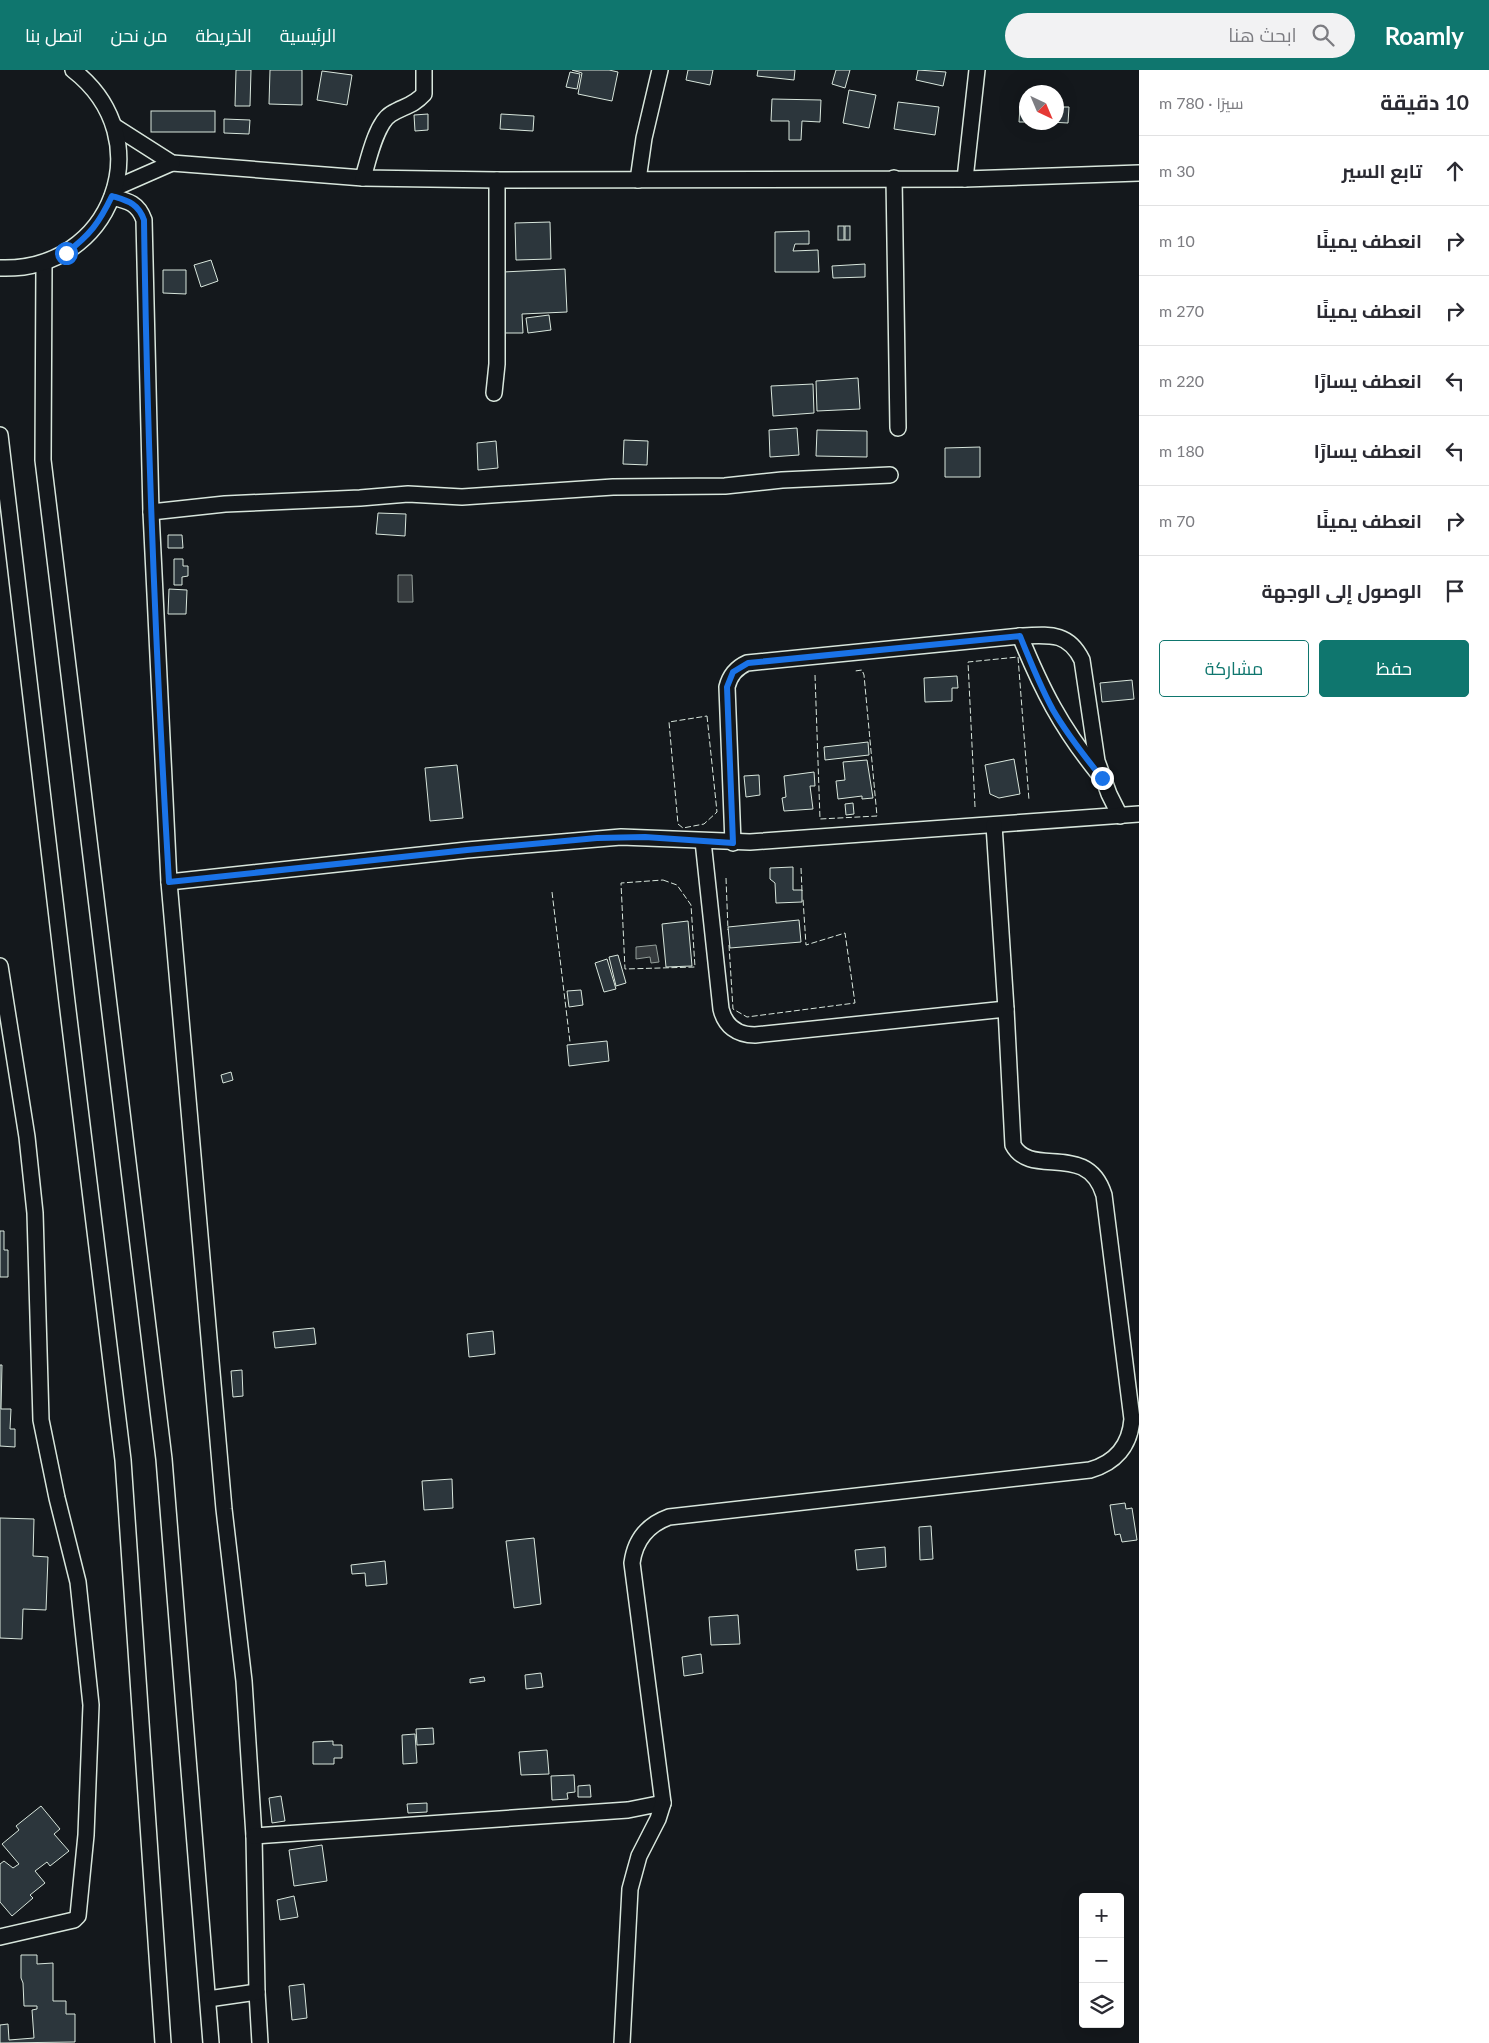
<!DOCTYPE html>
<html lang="ar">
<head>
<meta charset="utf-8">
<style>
	body { margin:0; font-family:Lato,Cairo,sans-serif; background:#f2f2f3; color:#2b2b33; direction:rtl }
	.controls { position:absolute; right:15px; bottom:15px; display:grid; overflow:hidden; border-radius:5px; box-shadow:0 5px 20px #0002 }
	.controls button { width:45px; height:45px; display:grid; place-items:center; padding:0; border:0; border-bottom:1px solid #e1e1e2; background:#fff; color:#2b2b33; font:25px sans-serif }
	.compass { position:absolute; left:1019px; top:15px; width:45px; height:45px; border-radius:50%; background:#fff; box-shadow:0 5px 20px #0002; rotate:136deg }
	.stop { position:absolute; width:15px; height:15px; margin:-11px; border:4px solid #1a73e8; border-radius:50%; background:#fff }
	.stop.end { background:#1a73e8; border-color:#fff; box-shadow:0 1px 5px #0008 }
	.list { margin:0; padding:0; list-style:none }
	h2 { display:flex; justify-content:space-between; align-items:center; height:65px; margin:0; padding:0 20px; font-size:21px }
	h2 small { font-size:16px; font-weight:400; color:#7c7c81 }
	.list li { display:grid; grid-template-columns:32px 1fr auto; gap:15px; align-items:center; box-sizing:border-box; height:70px; padding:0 20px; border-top:1px solid #e1e1e2 }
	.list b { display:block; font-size:19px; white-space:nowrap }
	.list em { font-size:16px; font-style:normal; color:#7c7c81 }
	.actions { display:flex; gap:10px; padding:15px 20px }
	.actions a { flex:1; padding:11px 0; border:1px solid #0f766e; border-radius:5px; text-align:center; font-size:18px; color:#0f766e }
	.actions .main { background:#0f766e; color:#fff }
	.icon { flex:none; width:28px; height:28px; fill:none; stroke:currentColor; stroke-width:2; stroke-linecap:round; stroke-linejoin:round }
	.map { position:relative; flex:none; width:1139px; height:1973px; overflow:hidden; direction:ltr }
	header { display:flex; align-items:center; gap:30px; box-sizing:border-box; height:70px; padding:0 25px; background:#0f766e; color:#fff }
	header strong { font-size:24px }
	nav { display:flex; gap:28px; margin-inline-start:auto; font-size:18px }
	.search { width:350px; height:45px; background:#f2f2f3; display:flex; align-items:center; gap:12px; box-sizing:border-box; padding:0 18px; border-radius:28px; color:#7c7c81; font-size:19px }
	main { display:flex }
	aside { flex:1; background:#fff }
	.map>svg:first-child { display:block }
	.water { fill:#363b3e; stroke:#939e99 }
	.building { fill:#2c363c; stroke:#d8e6dc }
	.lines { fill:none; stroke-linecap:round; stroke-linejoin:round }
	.minor-casing { stroke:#d8e6dc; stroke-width:18 }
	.minor { stroke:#14181c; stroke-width:15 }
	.fence { stroke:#d8e6dc; stroke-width:1; stroke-dasharray:6 2.5; stroke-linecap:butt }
	.route { stroke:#1a73e8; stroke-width:6 }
</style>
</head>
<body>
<header>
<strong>Roamly</strong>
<div class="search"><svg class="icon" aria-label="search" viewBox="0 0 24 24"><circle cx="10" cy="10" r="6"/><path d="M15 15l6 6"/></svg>ابحث هنا</div>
<nav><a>الرئيسية</a><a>الخريطة</a><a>من نحن</a><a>اتصل بنا</a></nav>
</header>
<main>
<aside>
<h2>10 دقيقة<small>سيرًا · 780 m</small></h2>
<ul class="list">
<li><svg class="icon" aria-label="ahead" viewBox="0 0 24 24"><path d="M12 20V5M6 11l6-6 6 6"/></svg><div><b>تابع السير</b></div><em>30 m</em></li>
<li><svg class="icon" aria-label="right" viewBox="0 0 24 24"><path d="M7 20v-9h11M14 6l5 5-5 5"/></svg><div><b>انعطف يمينًا</b></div><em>10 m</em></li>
<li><svg class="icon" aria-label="right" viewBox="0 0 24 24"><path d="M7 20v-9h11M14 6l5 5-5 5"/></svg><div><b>انعطف يمينًا</b></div><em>270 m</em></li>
<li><svg class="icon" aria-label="left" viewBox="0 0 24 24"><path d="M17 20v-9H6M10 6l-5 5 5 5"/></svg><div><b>انعطف يسارًا</b></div><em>220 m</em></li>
<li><svg class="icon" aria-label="left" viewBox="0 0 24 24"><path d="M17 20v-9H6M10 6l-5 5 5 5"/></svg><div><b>انعطف يسارًا</b></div><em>180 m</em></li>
<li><svg class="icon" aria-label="right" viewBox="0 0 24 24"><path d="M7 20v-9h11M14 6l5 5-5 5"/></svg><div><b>انعطف يمينًا</b></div><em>70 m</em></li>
<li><svg class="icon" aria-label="arrive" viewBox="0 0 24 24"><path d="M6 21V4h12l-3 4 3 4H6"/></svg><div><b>الوصول إلى الوجهة</b></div></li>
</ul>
<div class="actions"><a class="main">حفظ</a><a>مشاركة</a></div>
</aside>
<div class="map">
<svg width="1139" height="1973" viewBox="0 0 1139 1973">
	<rect width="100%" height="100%" fill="#14181c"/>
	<!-- water -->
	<g class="water">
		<polygon points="398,505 412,505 413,532 398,532"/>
		<polygon points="656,875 659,892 651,893 650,887 636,889 636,877"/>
	</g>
	<!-- building -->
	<g class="building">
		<polygon points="236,0 251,0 250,36 235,36"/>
		<polygon points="270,0 302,0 302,35 269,34"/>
		<polygon points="572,0 609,0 618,2 612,31 578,24 582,3"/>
		<polygon points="688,0 713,0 710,15 686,10"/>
		<polygon points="758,0 795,0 794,10 757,6"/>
		<polygon points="836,0 850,0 845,18 832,14"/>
		<polygon points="918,0 946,2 943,16 916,10"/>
		<polygon points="322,1 352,5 347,35 317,30"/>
		<polygon points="570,2 580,4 577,19 566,17"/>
		<polygon points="849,20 876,25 869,58 843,53"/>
		<polygon points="772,29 821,30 820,52 802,51 801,70 789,70 789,51 771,51"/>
		<polygon points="898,32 939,37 935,65 894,59"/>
		<polygon points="1020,36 1026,36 1026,52 1019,52"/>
		<polygon points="1056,37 1069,37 1068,53 1049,52 1056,52"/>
		<rect x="151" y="41" width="64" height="21"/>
		<polygon points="428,44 428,60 415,61 414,45"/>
		<polygon points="501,44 534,46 533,61 500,59"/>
		<polygon points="224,49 250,50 249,64 224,63"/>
		<polygon points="550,152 551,189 516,190 515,153"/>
		<rect x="838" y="156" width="6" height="14"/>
		<rect x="845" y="156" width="5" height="14"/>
		<polygon points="809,161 809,174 795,174 793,181 818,180 819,202 775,202 775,162"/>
		<polygon points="211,190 218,211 201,217 194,195"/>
		<polygon points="865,194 865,207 833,208 832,196"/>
		<polygon points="565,199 567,242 522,244 523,263 505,263 503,202"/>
		<polygon points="163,200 186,200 186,224 163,223"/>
		<polygon points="549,245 551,260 528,263 526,248"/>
		<polygon points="858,308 860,339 817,341 816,311"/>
		<polygon points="813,314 814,343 773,346 771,316"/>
		<polygon points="797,358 799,385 770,387 769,360"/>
		<polygon points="817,360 867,361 867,387 816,386"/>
		<polygon points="624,370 648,371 647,395 623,394"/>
		<polygon points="496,371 498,398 478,400 477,373"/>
		<polygon points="980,377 980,407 945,407 945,378"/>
		<polygon points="378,443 406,444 405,466 376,464"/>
		<polygon points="168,465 182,465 183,478 168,478"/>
		<polygon points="174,489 183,489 183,496 188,496 188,506 182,507 182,515 174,515"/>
		<polygon points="169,519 187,520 186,544 168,544"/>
		<polygon points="957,606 958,618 952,618 952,631 925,632 924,608"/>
		<polygon points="1132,610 1134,629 1102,632 1100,613"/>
		<polygon points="868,672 869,685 825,690 824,677"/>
		<polygon points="1014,689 1020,724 999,728 990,724 985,695"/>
		<polygon points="867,690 873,728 862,729 862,726 838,729 836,711 845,710 843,692"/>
		<polygon points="457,695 463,748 430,751 425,698"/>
		<polygon points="814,702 815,716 810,716 813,739 784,741 782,728 786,727 784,706"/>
		<polygon points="759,705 760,725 746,727 744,706"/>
		<polygon points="853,733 854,744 846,745 845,734"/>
		<polygon points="793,797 793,820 802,820 802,832 776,833 775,813 770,809 770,798"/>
		<polygon points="799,850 801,872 730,878 728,857"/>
		<polygon points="688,851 692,896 666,897 662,854"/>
		<polygon points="618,885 626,913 616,916 609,887"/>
		<polygon points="607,889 616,919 604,922 595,893"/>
		<polygon points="581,920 583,935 569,937 567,921"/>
		<polygon points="607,971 609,991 569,996 567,975"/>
		<polygon points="231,1002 233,1010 223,1013 221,1005"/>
		<polygon points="0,1161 4,1161 4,1180 8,1180 8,1207 0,1207"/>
		<polygon points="314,1258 316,1274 275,1278 273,1262"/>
		<polygon points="493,1261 495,1284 469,1287 467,1264"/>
		<polygon points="0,1295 2,1295 1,1339 11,1339 10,1359 15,1359 15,1377 0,1376"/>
		<polygon points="242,1300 243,1326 233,1327 231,1301"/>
		<polygon points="452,1409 453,1438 424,1440 422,1411"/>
		<polygon points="1125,1433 1126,1439 1132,1438 1137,1470 1122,1472 1120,1464 1115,1465 1110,1435"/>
		<polygon points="0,1448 34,1449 33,1486 48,1487 46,1540 23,1539 22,1569 0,1568"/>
		<polygon points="931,1456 933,1489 920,1490 919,1457"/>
		<polygon points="534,1468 541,1534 514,1538 506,1471"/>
		<polygon points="885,1477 886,1497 857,1500 855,1480"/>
		<polygon points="385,1491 387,1514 366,1516 365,1503 352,1504 351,1495"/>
		<polygon points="738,1545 740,1574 711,1575 709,1547"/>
		<polygon points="701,1584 703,1603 684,1606 682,1587"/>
		<polygon points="541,1603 543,1617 526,1619 525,1605"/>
		<polygon points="484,1607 485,1611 470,1613 470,1609"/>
		<polygon points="433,1658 434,1674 417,1675 416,1659"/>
		<polygon points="415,1664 417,1693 403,1694 402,1665"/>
		<polygon points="333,1671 333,1675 342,1675 342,1688 334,1688 334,1694 313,1694 313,1672"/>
		<polygon points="547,1680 549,1704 521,1705 519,1682"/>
		<polygon points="574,1705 575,1722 567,1723 568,1729 552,1730 551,1706"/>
		<polygon points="590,1715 591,1727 578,1727 578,1716"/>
		<polygon points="281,1726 285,1751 272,1753 269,1728"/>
		<polygon points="427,1733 427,1742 408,1743 407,1734"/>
		<polygon points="41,1736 60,1759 54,1764 69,1781 50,1796 47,1792 35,1801 45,1813 30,1825 33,1828 12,1846 0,1832 0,1794 4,1791 13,1798 19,1794 2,1774 19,1760 16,1756"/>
		<polygon points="322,1775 327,1811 294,1816 289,1780"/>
		<polygon points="294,1826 298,1847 280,1850 277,1830"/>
		<polygon points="21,1885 37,1885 37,1894 53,1893 53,1931 66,1931 66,1944 75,1944 75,1972 0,1973 0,1955 8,1954 9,1970 34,1968 32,1940 37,1939 37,1936 24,1936 23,1913 21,1908"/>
		<polygon points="304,1914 307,1948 292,1950 289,1916"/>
	</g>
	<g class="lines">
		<!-- minor casing -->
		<g class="minor-casing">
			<g id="minor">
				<polyline points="114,56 172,93 363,108 497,110 965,109 1139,103"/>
				<path d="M363 108C368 91 376 53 391 44 404 36 413 36 424 24V0"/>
				<polyline points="894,108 898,358"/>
				<polyline points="965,109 977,0"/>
				<polyline points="638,110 644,68 660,0"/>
				<polyline points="115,118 172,93"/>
				<path d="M112 127C128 131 138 133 144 150L151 442 169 812 224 1439 244 1611 254 1766 257 1922 260 1973"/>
				<polyline points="44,193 43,390 164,1389 211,1973"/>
				<path d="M0 198C112 202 162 69 73 0"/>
				<polyline points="494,323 497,294 497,110"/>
				<polyline points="0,365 67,932 123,1390 163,1973"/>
				<polyline points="151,442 225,434 360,428 408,424 462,427 613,417 725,416 782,410 890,405"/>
				<path d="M1020 566C1042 620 1061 657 1098 703"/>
				<path d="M703 771 721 939C725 956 737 965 755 965L1006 939"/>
				<path d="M733 773 727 617C730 605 736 598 747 593L1020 566C1048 565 1068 561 1082 590L1097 691 1109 724 1120 746"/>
				<polyline points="169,812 467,780 621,767 750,772 1139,744"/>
				<polyline points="0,896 27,1067 35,1143 41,1350 57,1428 78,1512 91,1635 86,1765 78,1846 74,1850 0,1867"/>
				<polyline points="254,1766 628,1740 663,1733"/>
				<polyline points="208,1929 257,1922"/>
				<path d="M622 1973 630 1819 639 1786 658 1749 663 1733 632 1493C635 1470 647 1455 669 1447L1090 1400C1115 1393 1130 1376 1132 1349L1104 1125C1087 1070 1031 1109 1013 1075L1006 939 994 755"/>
			</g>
		</g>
		<!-- minor -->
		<use href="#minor" class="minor"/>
		<!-- fence -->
		<g class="fence">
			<polyline points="815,605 820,749 877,746 864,605 862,600 855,601"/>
			<polygon points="707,646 717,742 704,754 683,758 678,754 669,652"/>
			<polyline points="975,737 968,592 1018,587 1029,730"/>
			<polyline points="801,798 802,821"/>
			<polyline points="726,808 728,860"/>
			<polygon points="663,810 677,815 691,835 695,897 625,899 621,813"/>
			<polyline points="552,822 570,972"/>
			<polyline points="729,875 733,939 747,947 855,933 845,863 806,875 803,829"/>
		</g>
	</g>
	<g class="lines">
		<!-- route -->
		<path class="route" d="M66 183C90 165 99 153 112 126 128 131 138 133 144 150 147 370 156 591 169 812L467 780 597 768 645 767 733 773 727 617 733 602 748 593 1020 566C1030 591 1040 616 1053 640 1067 664 1085 687 1102 708"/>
	</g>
</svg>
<div class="controls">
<button>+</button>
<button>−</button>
<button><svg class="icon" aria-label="layers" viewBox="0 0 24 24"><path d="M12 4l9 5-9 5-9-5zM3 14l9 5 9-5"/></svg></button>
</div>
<svg class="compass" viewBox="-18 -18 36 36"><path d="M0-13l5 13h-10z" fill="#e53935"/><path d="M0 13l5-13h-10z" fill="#7c7c81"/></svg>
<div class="stop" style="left:66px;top:183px"></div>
<div class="stop end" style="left:1102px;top:708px"></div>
</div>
</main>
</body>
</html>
